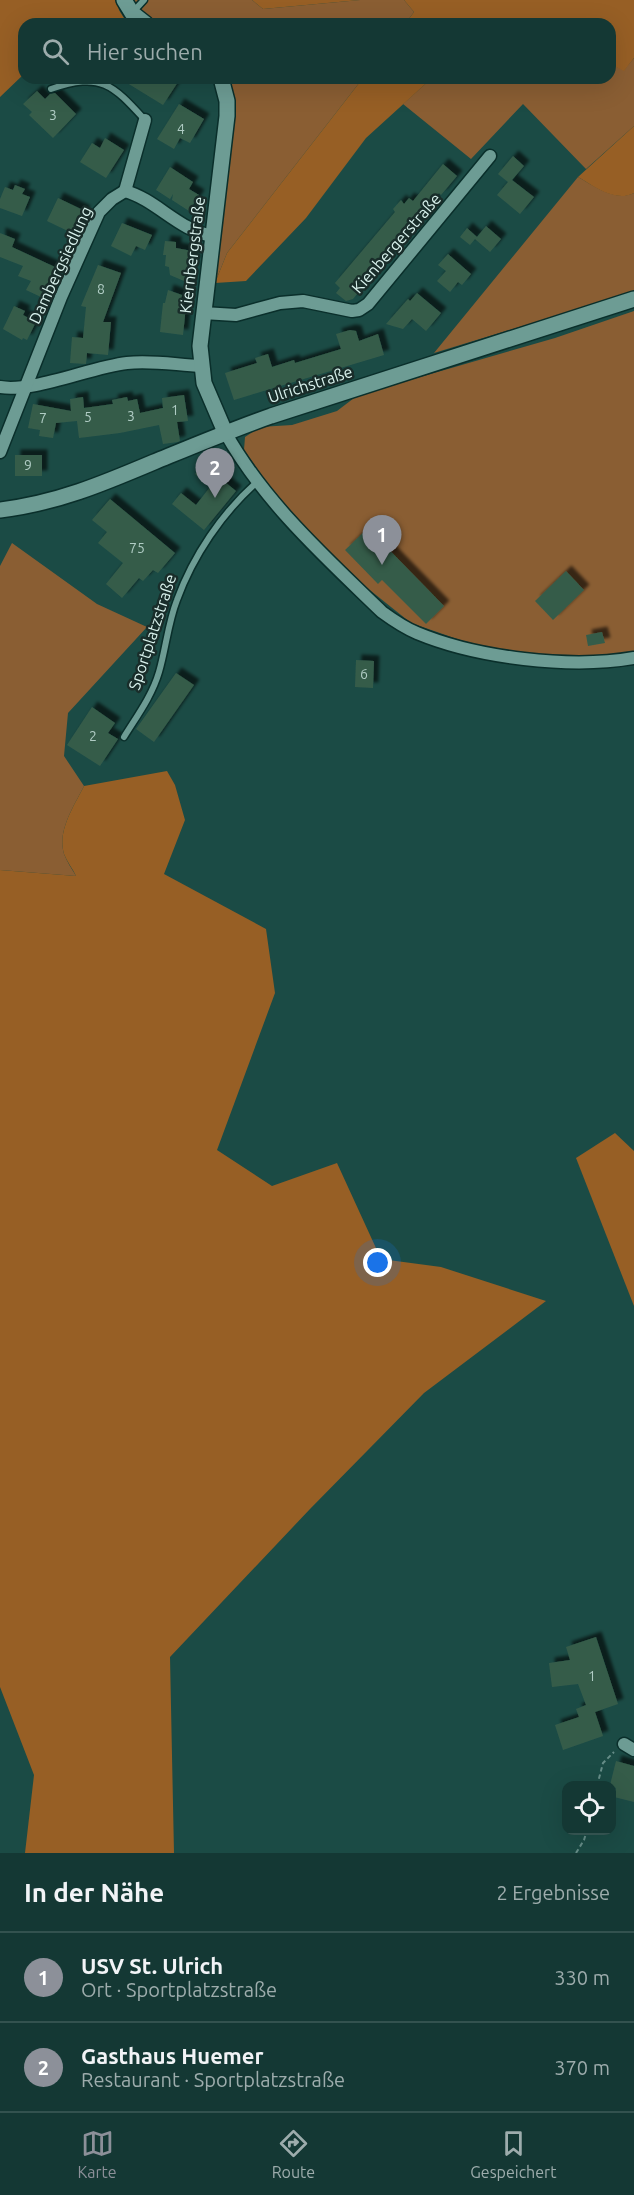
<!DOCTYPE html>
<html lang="de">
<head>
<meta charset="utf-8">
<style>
	body { margin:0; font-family:Ubuntu,sans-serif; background:#1d3f3c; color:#f1f3f6 }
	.controls { position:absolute; right:18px; bottom:18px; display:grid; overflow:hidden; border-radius:12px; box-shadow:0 6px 24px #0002 }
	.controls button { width:54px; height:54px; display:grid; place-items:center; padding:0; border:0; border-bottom:2px solid #33524f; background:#143834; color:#f1f3f6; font:30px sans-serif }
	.you { position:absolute; left:378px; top:1263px; width:21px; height:21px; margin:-15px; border:4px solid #fff; border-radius:50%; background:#1a73e8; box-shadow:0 0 0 9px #1a73e833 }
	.badge { display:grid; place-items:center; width:39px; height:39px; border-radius:50%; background:#8c9099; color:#fff; font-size:20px; font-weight:700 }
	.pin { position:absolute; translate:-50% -50px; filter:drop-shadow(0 2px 3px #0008) }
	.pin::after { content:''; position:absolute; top:32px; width:21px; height:18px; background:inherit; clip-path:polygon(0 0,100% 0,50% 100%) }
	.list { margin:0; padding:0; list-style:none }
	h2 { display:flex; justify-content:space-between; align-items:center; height:78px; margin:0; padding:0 24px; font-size:26px }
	h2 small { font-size:20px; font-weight:400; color:#9dacac }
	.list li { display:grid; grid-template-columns:39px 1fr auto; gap:18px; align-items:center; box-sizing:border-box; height:90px; padding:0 24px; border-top:2px solid #33524f }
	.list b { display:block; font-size:22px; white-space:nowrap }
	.list p { margin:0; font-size:20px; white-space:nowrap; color:#9dacac }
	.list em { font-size:20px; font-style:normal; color:#9dacac }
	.icon { flex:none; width:33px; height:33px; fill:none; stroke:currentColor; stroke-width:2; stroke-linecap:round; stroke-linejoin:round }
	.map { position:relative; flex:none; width:634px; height:1853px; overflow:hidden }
	.search { position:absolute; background:#143834; box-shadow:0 6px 24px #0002; left:18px; right:18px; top:18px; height:66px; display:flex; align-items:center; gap:15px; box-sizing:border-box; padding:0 21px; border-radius:18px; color:#9dacac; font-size:22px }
	.sheet { height:258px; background:#143834 }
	nav { display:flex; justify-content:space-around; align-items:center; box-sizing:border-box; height:84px; border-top:2px solid #33524f; background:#143834; font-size:16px; color:#9dacac }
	nav a { display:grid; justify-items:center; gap:3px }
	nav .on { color:#8c9099 }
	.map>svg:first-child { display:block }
	.green { fill:#8a5e33 }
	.forest { fill:#975f25 }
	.building { fill:#365c4a; filter:url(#shadow) }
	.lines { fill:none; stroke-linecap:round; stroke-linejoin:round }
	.lane-casing { stroke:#0a2f2b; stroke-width:9 }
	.street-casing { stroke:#0a2f2b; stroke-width:15 }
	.secondary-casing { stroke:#0a2f2b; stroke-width:18 }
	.path { stroke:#668d88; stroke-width:2; stroke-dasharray:4.5 3; stroke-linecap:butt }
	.lane { stroke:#6d9c94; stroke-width:6 }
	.street { stroke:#6d9c94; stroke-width:12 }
	.secondary { stroke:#6d9c94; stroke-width:15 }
	.labels { text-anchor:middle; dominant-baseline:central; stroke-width:5; stroke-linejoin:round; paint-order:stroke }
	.number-label { font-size:14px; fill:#b0ccc4 }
	.street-label { font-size:16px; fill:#d9f2ed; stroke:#192d2a }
</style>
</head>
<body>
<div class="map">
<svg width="634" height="1853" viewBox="0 0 634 1853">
	<defs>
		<filter id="shadow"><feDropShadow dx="5.5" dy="-5.5" stdDeviation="1.5" flood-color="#0009"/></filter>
	</defs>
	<rect width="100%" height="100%" fill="#1b4b45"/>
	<!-- green -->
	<g class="green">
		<polygon points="131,0 252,0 263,9 360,0 404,0 414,12 405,24 157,24 141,13"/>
		<polygon points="634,58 634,126 586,169 523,104 471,159 403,104 432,78 610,78 610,64 624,70"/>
		<polygon points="228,78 363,78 227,253 215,283 213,283"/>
		<path d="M578 177C594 186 615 202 634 193V292L434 353Z"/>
		<polygon points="634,311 634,651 603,657 556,656 486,649 411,623 361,583 282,504 244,450 245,437 260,427 292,425 337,411 358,395 555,338"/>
		<path d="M12 543 97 604 147 627 68 713 64 756 84 786C74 806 57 831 64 854 67 862 72 869 76 876L0 870V566Z"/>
	</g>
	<!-- forest -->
	<g class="forest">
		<polygon points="0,0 117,0 119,10 127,23 24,24 24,74 0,97"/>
		<polygon points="252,0 360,0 263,9"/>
		<polygon points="404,0 634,0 634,58 624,71 610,64 610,24 405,24 414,12"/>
		<polygon points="363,78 432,78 366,138 306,218 246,281 215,283 227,253"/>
		<path d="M634 126V193C615 203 594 186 578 177Z"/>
		<path d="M167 771 175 785 185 820 164 874 266 929 275 993 217 1150 272 1186 337 1163 381 1259 441 1267 546 1301 424 1393 310 1509 170 1657 174 1853H25L34 1775 0 1687V870L76 876C73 869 67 862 64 854 57 831 74 806 84 786Z"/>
		<polygon points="615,1133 634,1151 634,1306 576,1158"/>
	</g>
	<!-- building -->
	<g class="building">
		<polygon points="119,78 172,78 178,82 163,105"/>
		<polygon points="37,91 45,99 50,94 55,93 76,114 53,138 29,115 32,112 23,104"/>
		<polygon points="179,104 204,119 190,143 180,138 174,149 157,139"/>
		<polygon points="105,138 124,150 106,178 80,162 92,143 100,148"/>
		<polygon points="513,156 524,166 512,180 534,197 520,214 497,195 508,182 498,174"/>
		<polygon points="443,164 457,176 441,195 439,193 353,299 346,301 336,293 340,288 335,283 395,212 393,209 401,200 404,204 409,198 413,201"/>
		<polygon points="170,167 193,182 189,189 199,195 189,211 172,200 173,194 170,199 156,190"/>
		<polygon points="15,185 25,189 22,194 30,197 22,216 0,208 0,199 5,187 13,190"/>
		<polygon points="58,198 85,211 74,234 47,221"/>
		<polygon points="122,223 152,235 145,250 136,246 131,256 111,246"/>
		<polygon points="486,226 501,239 490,252 475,239 470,245 460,237 467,228 477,237"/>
		<polygon points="0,233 15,239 12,247 55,267 41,297 26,290 31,281 18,276 23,266 0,257"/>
		<polygon points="165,241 176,242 176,248 192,251 188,276 185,276 184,281 170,275 169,267 165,266 166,255 163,255"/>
		<polygon points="448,254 471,274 462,285 458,282 450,292 437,281 446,271 438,265"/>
		<polygon points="98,265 121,273 103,322 111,322 108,355 87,353 86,364 70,363 72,337 83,338 86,307 81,306"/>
		<polygon points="168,290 182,295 180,305 186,306 183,335 160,332 163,303 165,303"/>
		<polygon points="417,293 441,313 426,331 412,319 403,329 386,324 408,299 410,301"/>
		<polygon points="14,306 25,311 23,315 36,322 27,340 23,338 22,340 3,329"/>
		<polygon points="350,330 356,331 359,341 378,334 384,355 234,400 225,373 257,363 255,358 268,354 272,367 294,360 295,363 341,349 336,334"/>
		<polygon points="184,395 188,421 177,422 180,441 178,442 163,444 159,425 120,433 79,438 77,421 56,423 53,438 39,436 40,430 28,428 33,404 71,411 70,399 83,397 84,408 113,404 112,400 127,397 128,401 137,399 140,413 163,408 162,398"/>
		<rect x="15" y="455" width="27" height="21"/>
		<polygon points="203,464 236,491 204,530 172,504 181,493 196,505 210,487 195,474"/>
		<polygon points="110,499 175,553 158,573 153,570 143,581 139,578 122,598 106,584 123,563 98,543 107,532 92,520"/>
		<polygon points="368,528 444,606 426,624 382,580 378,584 345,550"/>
		<polygon points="566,571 584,590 553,620 535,601"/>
		<polygon points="602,632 605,643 588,646 586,635"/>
		<polygon points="356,660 374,661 373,688 355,687"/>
		<polygon points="176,673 194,685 154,742 136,729"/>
		<polygon points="92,707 115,723 108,733 118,739 100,766 67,745"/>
		<polygon points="596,1637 618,1704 595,1712 603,1736 563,1750 555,1725 579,1717 576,1709 586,1705 578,1684 552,1687 549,1663 570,1660 566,1647"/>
		<polygon points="616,1761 634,1766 634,1802 614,1797 616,1788 610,1785"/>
	</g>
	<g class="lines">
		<!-- lane casing -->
		<g class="lane-casing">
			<g id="lane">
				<polyline points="133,12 144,0"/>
				<path d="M51 89C101 72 112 84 145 120"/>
				<path d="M124 737C137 716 152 696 159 672 166 648 168 623 177 600 193 556 222 513 257 482"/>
			</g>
		</g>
		<!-- street casing -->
		<g class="street-casing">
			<g id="street">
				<polyline points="125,191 145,120"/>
				<polyline points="203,313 236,315 280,303 303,301 352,311 359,310 368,304 490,156"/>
				<path d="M0 387C32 393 91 367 127 363 151 360 177 365 201 366"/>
				<path d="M225 432C264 502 325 557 382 612 393 620 405 628 417 633 477 658 570 669 634 658"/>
				<path d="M0 452 61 297 90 232 99 212 112 199 125 191C157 200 179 231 213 236"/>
				<polyline points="624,1744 634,1750"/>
			</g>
		</g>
		<!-- secondary casing -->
		<g class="secondary-casing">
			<g id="secondary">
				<polyline points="124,0 132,13 146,24"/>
				<polyline points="221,78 227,101 227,116 200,346 204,383 225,432"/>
				<path d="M0 510C57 503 102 484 154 462 193 446 231 430 271 416L634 299"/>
			</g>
		</g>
		<!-- path -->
		<g class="path">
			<polyline points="597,1786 603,1763 614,1752"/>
			<polyline points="576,1853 584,1840 587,1830"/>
		</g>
		<!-- lane -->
		<use href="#lane" class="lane"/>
		<!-- street -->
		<use href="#street" class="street"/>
		<!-- secondary -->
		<use href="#secondary" class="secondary"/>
	</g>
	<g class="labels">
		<!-- number labels -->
		<g class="number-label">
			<text x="53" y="115">3</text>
			<text x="181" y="129">4</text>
			<text x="101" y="289">8</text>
			<text x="175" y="410">1</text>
			<text x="131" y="416">3</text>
			<text x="88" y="417">5</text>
			<text x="43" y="418">7</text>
			<text x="28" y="465">9</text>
			<text x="137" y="548">75</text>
			<text x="364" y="674">6</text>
			<text x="93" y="736">2</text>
			<text x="592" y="1676">1</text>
		</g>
		<!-- street labels -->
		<g class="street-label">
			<text transform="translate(396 243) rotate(-49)">Kienbergerstraße</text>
			<text transform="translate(192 255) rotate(-83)">Kiernbergstraße</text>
			<text transform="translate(60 265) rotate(-65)">Dambergsiedlung</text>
			<text transform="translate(310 384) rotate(-18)">Ulrichstraße</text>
			<text transform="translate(152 632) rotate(-72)">Sportplatzstraße</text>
		</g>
	</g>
</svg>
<div class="controls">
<button><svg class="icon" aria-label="locate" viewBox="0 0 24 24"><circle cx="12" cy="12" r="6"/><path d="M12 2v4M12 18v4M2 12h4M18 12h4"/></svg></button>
</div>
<div class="you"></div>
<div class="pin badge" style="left:382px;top:565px">1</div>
<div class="pin badge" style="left:215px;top:498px">2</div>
<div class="search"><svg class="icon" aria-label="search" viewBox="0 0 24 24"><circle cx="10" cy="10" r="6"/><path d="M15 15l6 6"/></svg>Hier suchen</div>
</div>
<section class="sheet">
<h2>In der Nähe<small>2 Ergebnisse</small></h2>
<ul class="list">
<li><span class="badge">1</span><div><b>USV St. Ulrich</b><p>Ort · Sportplatzstraße</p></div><em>330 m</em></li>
<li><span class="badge">2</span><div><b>Gasthaus Huemer</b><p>Restaurant · Sportplatzstraße</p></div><em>370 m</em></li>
</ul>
</section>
<nav>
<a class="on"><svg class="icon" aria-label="map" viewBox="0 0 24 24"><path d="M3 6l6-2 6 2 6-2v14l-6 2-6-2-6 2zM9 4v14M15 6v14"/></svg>Karte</a>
<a><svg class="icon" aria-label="directions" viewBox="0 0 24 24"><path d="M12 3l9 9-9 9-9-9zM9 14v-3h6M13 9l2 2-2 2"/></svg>Route</a>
<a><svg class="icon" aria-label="saved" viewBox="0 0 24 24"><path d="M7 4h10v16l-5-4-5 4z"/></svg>Gespeichert</a>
</nav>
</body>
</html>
